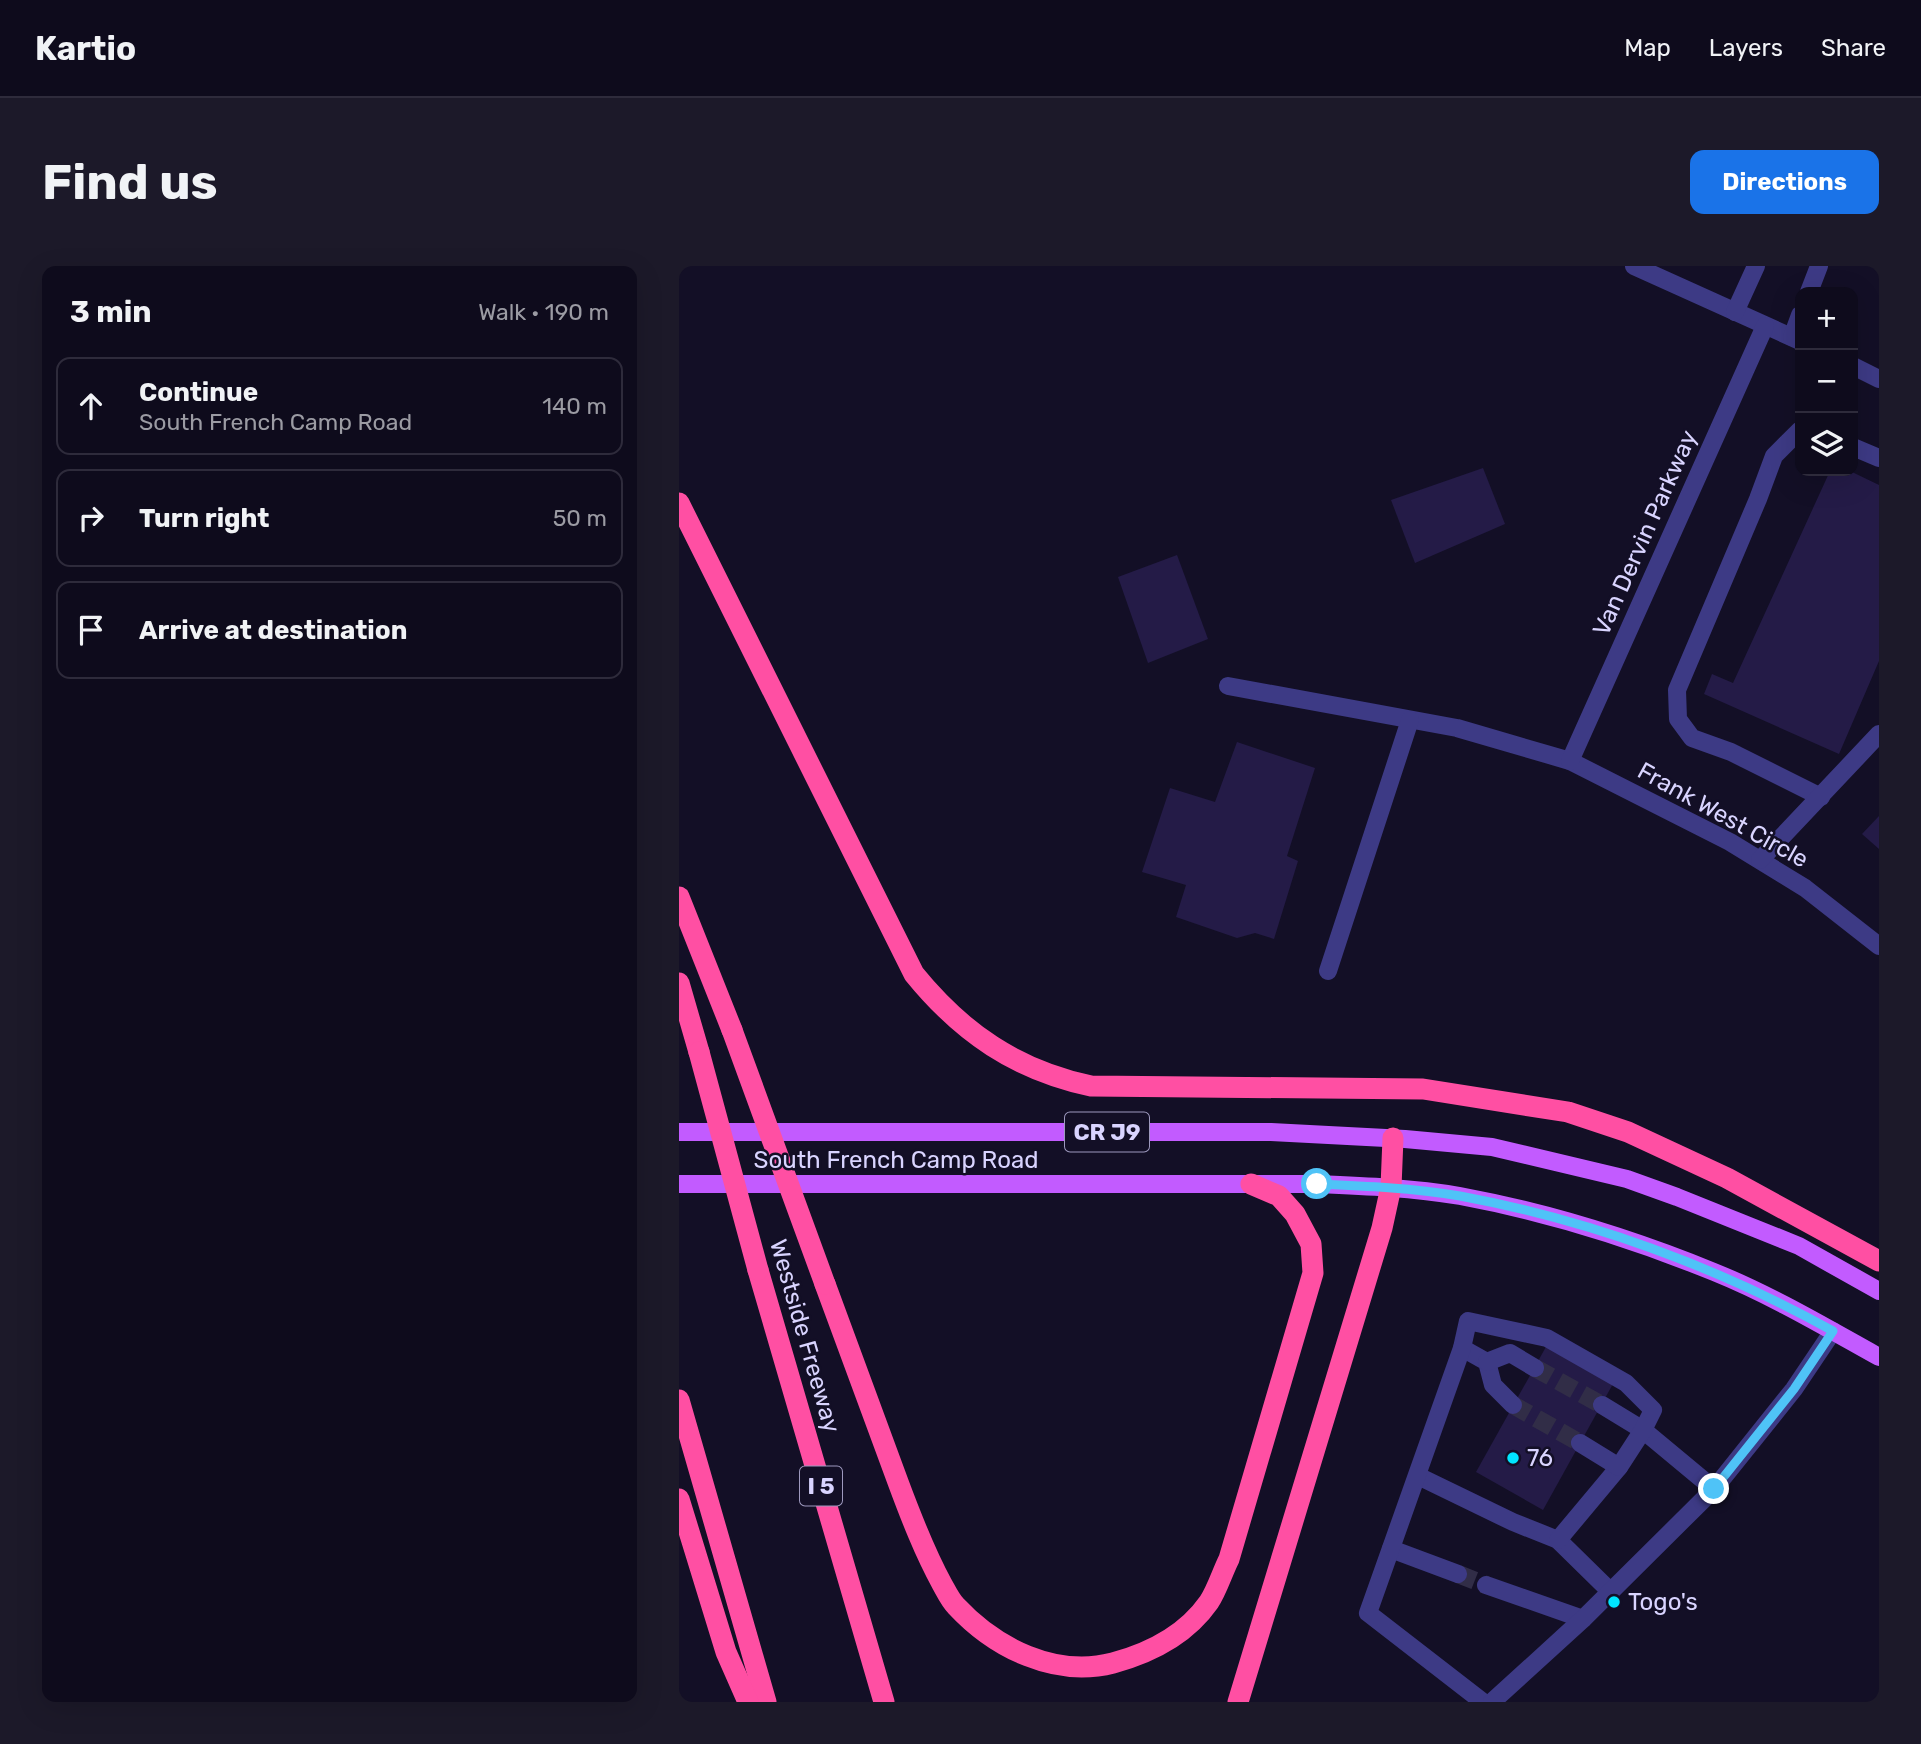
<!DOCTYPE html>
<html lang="en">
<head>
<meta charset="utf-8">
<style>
	body { margin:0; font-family:Rubik,sans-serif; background:#1c1929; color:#f1f3f6 }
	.controls { position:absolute; right:21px; top:21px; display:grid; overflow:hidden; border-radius:14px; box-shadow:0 7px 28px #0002 }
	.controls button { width:63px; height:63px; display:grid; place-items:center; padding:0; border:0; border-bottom:2px solid #2e2b3b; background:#0e0b1c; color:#f1f3f6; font:35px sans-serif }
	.stop { position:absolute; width:21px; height:21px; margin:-16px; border:5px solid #4fc3f7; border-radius:50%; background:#fff }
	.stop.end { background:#4fc3f7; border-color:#fff; box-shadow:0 2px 7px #0008 }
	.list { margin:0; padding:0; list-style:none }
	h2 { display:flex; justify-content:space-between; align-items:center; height:91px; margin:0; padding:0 28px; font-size:30px }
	h2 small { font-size:23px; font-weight:400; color:#9b9ba3 }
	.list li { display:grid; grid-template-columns:46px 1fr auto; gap:21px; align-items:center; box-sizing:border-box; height:98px; margin:0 14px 14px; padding:0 14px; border:2px solid #2e2b3b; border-radius:14px }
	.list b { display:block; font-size:26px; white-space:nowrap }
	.list p { margin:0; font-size:23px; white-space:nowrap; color:#9b9ba3 }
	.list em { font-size:23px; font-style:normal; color:#9b9ba3 }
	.icon { flex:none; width:38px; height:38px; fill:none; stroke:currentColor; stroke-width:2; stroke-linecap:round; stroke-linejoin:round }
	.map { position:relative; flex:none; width:1200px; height:1436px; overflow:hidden; border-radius:14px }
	header { display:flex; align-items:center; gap:42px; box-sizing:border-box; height:98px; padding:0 35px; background:#0e0b1c; border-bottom:2px solid #2e2b3b }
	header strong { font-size:33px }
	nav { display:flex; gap:38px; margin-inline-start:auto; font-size:24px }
	.intro { display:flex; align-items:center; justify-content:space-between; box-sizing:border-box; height:168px; padding:0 42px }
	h1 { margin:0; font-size:49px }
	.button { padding:18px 32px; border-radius:14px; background:#1a73e8; color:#fff; font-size:24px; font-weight:700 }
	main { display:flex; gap:42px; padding:0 42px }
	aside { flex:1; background:#0e0b1c; border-radius:14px; box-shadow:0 7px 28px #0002 }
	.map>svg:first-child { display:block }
	.building { fill:#241b47 }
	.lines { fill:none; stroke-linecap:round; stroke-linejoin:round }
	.minor-tunnel { stroke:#312d47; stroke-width:18; stroke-dasharray:18 9; stroke-linecap:butt }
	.minor { stroke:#3d3a85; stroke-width:18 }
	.major { stroke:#c25bff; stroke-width:18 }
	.highway { stroke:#ff4fa3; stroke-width:21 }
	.highway-bridge { stroke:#ff4fa3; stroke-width:21 }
	.route { stroke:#4fc3f7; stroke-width:9 }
	.poi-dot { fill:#00e5ff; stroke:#130f26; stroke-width:2.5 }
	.labels { text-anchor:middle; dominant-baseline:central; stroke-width:5; stroke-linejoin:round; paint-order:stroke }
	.shield { fill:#130f26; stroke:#9e99be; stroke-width:2 }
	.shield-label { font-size:23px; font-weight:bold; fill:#d9d4ff }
	.street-label { font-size:24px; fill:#d9d4ff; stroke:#130f26 }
	.poi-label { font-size:24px; fill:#d9d4ff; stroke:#130f26; text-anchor:start }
</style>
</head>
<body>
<header>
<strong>Kartio</strong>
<nav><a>Map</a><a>Layers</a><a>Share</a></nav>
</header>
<div class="intro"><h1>Find us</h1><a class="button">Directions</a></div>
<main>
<aside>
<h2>3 min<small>Walk · 190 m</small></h2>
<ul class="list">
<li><svg class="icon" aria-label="ahead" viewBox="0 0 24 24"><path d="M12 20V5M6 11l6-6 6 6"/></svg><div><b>Continue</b><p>South French Camp Road</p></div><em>140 m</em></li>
<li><svg class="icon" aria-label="right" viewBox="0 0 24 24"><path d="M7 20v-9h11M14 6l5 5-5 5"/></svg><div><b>Turn right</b></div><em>50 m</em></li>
<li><svg class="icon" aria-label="arrive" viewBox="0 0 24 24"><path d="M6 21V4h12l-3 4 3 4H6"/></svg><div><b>Arrive at destination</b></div></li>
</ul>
</aside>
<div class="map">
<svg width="1200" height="1436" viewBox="0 0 1200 1436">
	<rect width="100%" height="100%" fill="#130f26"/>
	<!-- building -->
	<g class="building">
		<polygon points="804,202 826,258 736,297 712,234"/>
		<polygon points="1151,205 1171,205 1200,219 1200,395 1160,488 1025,428 1033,408 1054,417"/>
		<polygon points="498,289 529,373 469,397 439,311"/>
		<polygon points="558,476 636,502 608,590 619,595 595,673 576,667 558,672 497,651 507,619 463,606 491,522 536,536"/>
		<polygon points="1200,550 1200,583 1183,568"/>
		<polygon points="868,1079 935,1116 864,1244 797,1206"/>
	</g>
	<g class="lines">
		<!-- minor-tunnel -->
		<g class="minor-tunnel">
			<polyline points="856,1102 923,1139"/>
			<polyline points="834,1139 901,1177"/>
			<polyline points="779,1308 807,1319"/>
		</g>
		<!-- minor -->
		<g class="minor">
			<polyline points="955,0 1121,75"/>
			<polyline points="1130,26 1140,0"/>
			<polyline points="1056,46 1077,0"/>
			<polyline points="1113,71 1121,49"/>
			<polyline points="1174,100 1200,113"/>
			<polyline points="1121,164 1095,190 1079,233 998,424 999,453 1013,472 1052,486 1142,531"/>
			<polyline points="1174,181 1200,192"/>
			<polyline points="549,420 778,462 891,495 1051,576 1126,622 1200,680"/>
			<polyline points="891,495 1086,60"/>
			<polyline points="1081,594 1200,468"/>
			<polyline points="649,705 731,454"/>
			<polyline points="783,1082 808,1096 814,1119 834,1139"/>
			<polyline points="808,1096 831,1087 856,1102"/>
			<polyline points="923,1139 964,1164 1035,1223"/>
			<polyline points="739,1210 834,1256 879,1274 932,1326"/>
			<polyline points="879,1274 940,1201"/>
			<polyline points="712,1283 779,1308"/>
			<polyline points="807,1319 904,1353"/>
			<polyline points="804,1436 689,1347 783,1082 789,1055 868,1072 947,1117 974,1144 964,1164 940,1201 901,1177"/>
			<polyline points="813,1436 904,1353 1035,1223 1115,1123 1154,1065"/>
		</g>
		<!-- major -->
		<g class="major">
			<polyline points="0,866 592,866 726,873 813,881 948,913 998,931 1120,980 1200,1025"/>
			<path d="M0 918H638C686 920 734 922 781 930 867 946 954 973 1035 1006 1092 1029 1146 1061 1200 1091"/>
		</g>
		<!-- highway -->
		<g class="highway">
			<path d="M0 237 235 708C283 767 337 804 412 820L744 823 889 846 949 866 1048 912 1200 995"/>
			<polyline points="0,631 53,764"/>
			<polyline points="0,717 20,786"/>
			<polyline points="79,1004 205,1436"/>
			<path d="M146 1018C170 1084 195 1150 219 1216 232 1251 245 1285 263 1318 267 1325 271 1334 277 1340 316 1382 376 1412 434 1397 471 1387 507 1369 530 1336 538 1324 543 1307 550 1293L634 1007 632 978 616 948 600 930 572 918"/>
			<polyline points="0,1134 87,1436"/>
			<polyline points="0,1233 47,1386 69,1436"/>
			<polyline points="559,1436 703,962 712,921 714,872"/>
		</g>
		<!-- highway-bridge -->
		<g class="highway-bridge">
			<polyline points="53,764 146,1018"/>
			<polyline points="20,786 79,1004"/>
		</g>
	</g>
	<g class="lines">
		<!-- route -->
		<path class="route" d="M638 918C686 920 733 922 781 930 911 954 1039 1001 1154 1065L1115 1123 1035 1223"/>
	</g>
	<!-- markers -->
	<g class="poi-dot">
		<circle cx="834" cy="1192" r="7"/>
		<circle cx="935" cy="1336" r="7"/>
	</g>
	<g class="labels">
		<!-- shield labels -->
		<g class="shield">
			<rect x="386" y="846.5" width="84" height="39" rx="5"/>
			<rect x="121" y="1200.5" width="42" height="39" rx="5"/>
		</g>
		<g class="shield-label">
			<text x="428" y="866">CR J9</text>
			<text x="142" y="1220">I 5</text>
		</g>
		<!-- street labels -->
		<g class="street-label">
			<text transform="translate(966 267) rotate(-66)">Van Dervin Parkway</text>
			<text transform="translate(1044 549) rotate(29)">Frank West Circle</text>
			<text x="217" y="894">South French Camp Road</text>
			<text transform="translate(126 1070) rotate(74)">Westside Freeway</text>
		</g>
		<!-- poi labels -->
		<g class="poi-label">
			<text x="848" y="1192">76</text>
			<text x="949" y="1336">Togo's</text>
		</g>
	</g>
</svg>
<div class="controls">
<button>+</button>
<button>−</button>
<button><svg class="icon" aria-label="layers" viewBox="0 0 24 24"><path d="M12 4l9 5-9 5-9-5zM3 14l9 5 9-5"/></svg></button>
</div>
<div class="stop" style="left:638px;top:918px"></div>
<div class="stop end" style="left:1035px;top:1223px"></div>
</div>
</main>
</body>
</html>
